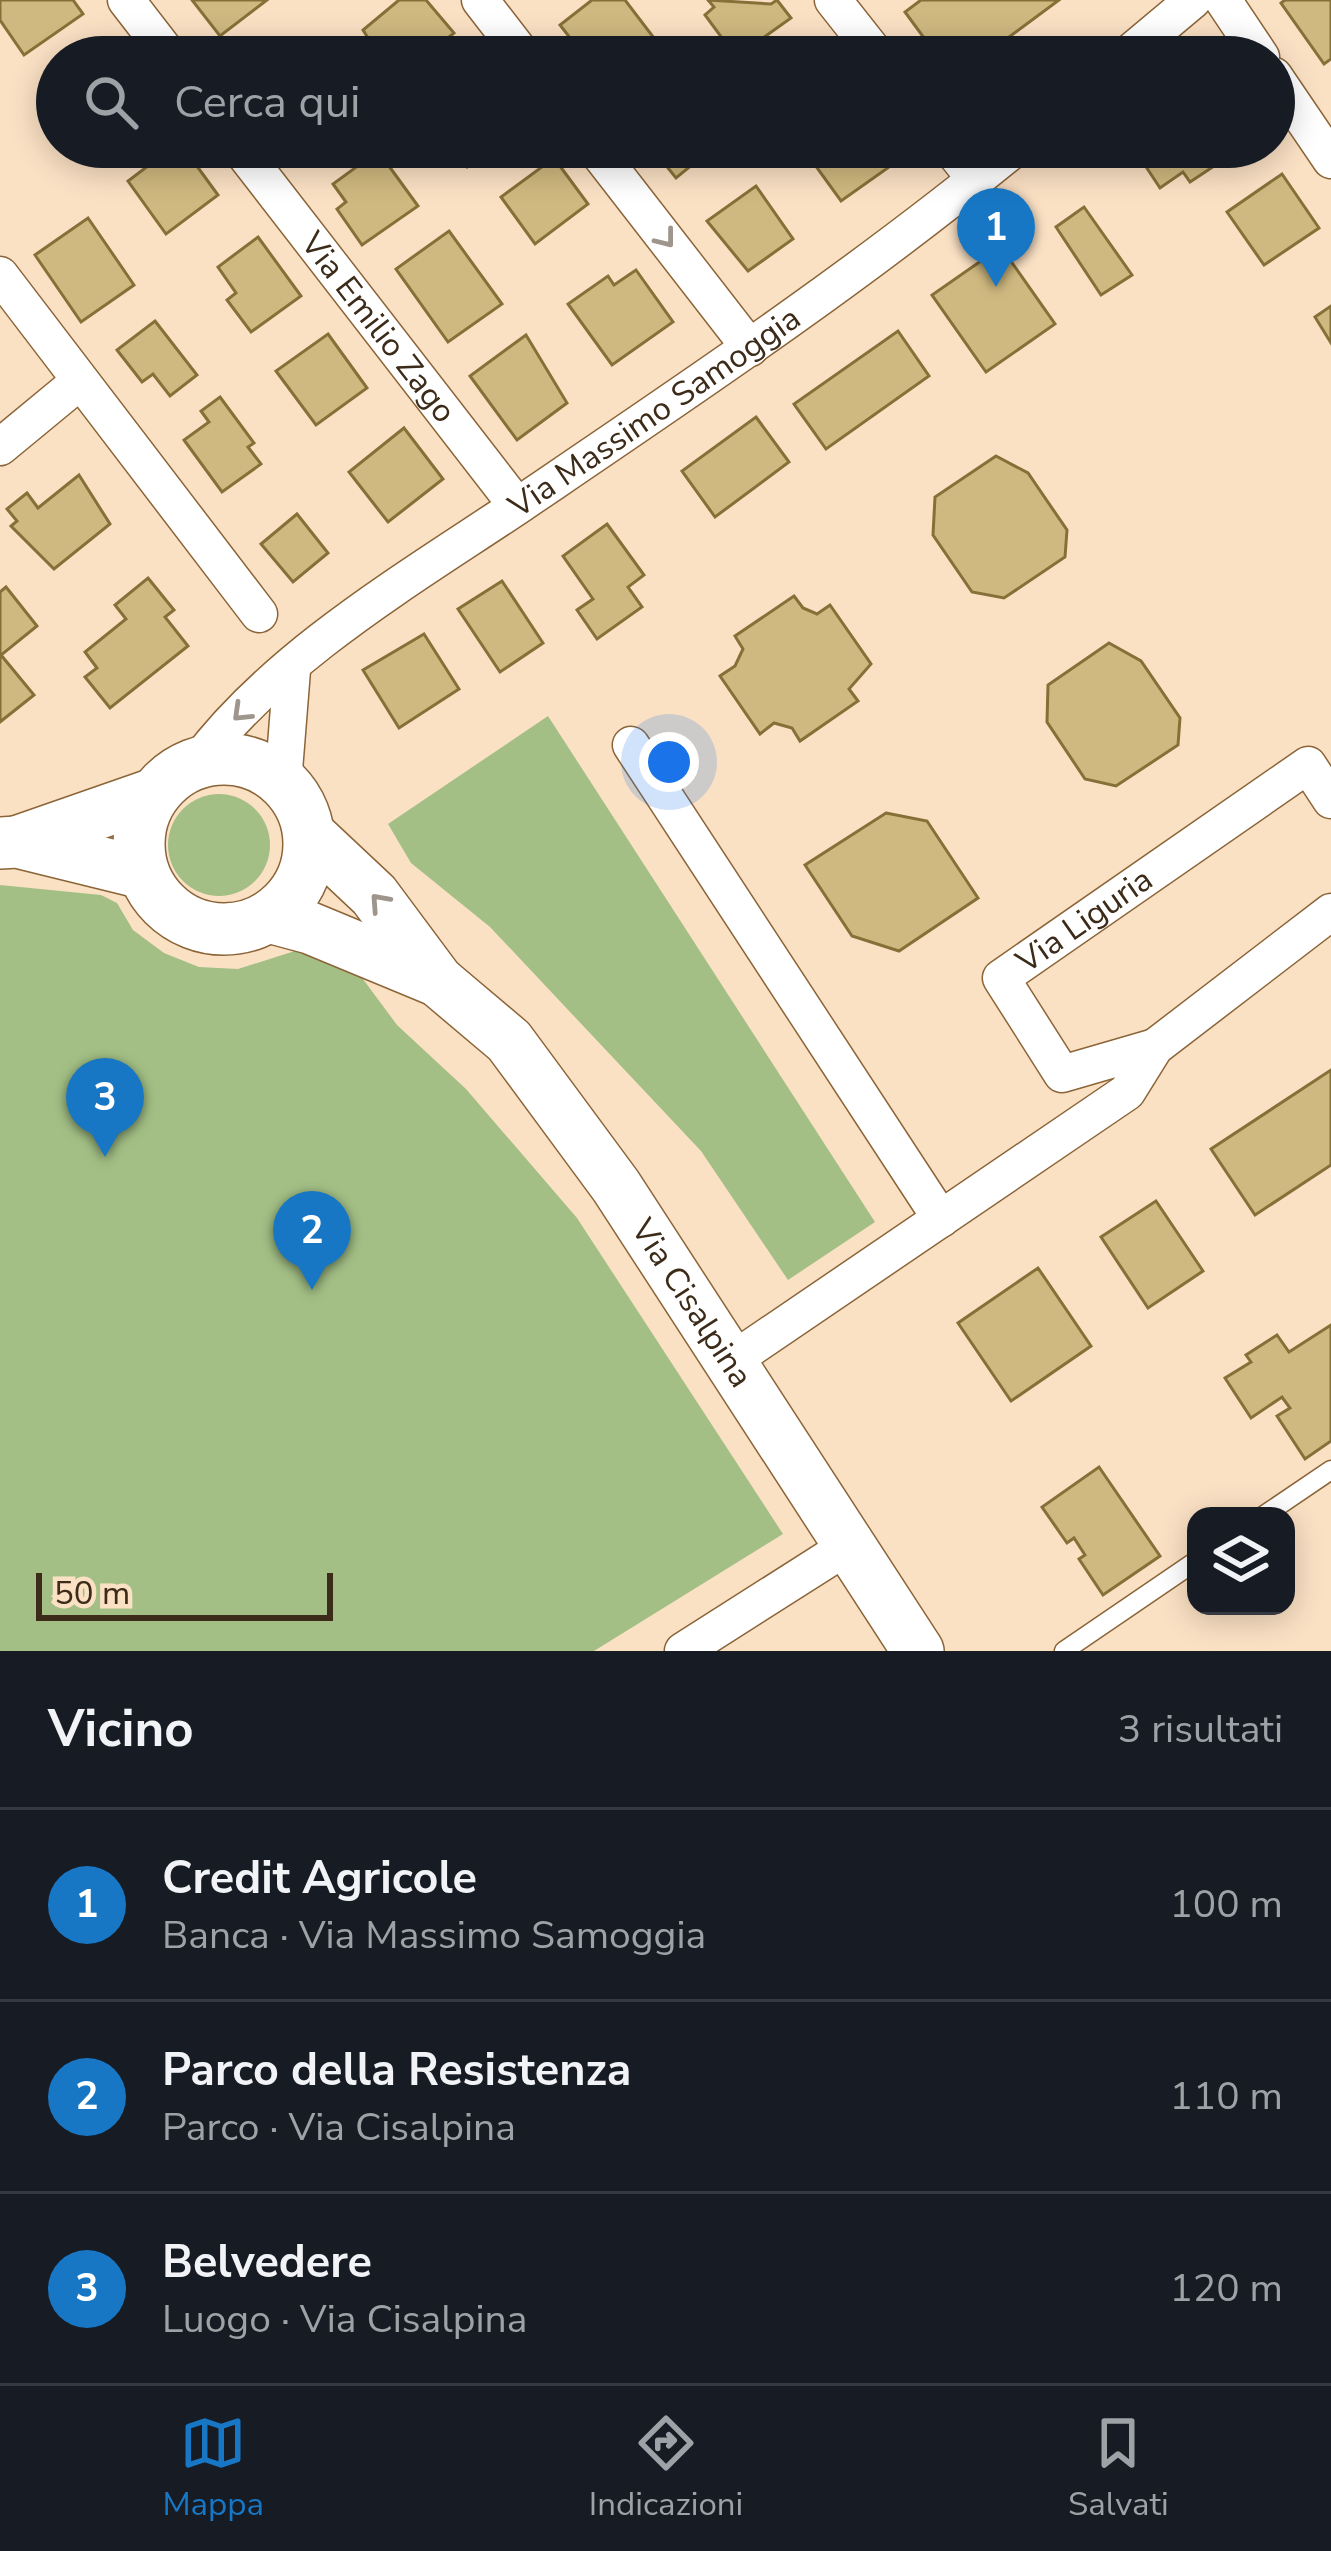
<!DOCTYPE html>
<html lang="it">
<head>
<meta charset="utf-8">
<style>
	body { margin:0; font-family:"Nunito Sans",sans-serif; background:#242831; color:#f1f3f6 }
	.controls { position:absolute; right:36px; bottom:36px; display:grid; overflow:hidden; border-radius:24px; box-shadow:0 6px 30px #0003 }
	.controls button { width:108px; height:108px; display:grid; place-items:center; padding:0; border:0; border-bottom:3px solid #363941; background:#171b24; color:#f1f3f6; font:60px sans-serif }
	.scale { position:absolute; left:36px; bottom:30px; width:297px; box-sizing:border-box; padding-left:12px; border:6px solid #3c2b18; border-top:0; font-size:33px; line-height:42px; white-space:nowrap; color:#3c2b18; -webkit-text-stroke:9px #fbe1c4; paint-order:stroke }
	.you { position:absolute; left:669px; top:762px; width:42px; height:42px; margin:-30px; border:9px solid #fff; border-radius:50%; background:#1a73e8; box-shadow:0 0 0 18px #1a73e833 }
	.badge { display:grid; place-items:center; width:78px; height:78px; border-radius:50%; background:#1877c4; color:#fff; font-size:39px; font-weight:700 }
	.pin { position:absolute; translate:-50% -99px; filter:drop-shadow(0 3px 6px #0008) }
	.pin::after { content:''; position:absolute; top:63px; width:42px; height:36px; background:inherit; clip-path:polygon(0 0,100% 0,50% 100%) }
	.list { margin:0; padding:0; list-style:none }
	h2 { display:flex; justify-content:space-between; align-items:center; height:156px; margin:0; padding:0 48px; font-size:51px }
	h2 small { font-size:39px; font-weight:400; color:#9ea1a6 }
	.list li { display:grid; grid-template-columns:78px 1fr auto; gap:36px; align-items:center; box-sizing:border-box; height:192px; padding:0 48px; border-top:3px solid #363941 }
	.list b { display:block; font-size:45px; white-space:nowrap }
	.list p { margin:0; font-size:39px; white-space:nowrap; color:#9ea1a6 }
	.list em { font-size:39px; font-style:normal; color:#9ea1a6 }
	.icon { flex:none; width:66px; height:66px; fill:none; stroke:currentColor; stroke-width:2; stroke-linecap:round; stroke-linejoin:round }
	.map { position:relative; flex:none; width:1331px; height:1651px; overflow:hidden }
	.search { position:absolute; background:#171b24; box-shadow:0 6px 30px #0003; left:36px; right:36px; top:36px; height:132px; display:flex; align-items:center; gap:30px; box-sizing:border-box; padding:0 42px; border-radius:66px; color:#9ea1a6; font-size:45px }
	.sheet { height:732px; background:#171b24 }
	nav { display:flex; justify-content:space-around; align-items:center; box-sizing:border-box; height:168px; border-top:3px solid #363941; background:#171b24; font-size:33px; color:#9ea1a6 }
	nav a { display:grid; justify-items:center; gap:6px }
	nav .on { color:#1877c4 }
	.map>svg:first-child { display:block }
	.green { fill:#a3bf85 }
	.building { fill:#d0b980; stroke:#867038; stroke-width:3 }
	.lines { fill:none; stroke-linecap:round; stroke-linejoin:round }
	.lane-casing { stroke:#8b6437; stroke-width:21 }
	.street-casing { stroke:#8b6437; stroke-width:39 }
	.secondary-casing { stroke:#8b6437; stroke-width:54 }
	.lane { stroke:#fff; stroke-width:18 }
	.street { stroke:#fff; stroke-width:36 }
	.secondary { stroke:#fff; stroke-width:51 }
	.oneway { stroke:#9e958c }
	.labels { text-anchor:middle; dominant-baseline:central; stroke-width:9; stroke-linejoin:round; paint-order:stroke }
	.street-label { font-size:33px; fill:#3c2b18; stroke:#fbe1c4 }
</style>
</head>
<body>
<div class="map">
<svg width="1331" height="1651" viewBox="0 0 1331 1651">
	<rect width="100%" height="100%" fill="#fbe1c4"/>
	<!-- green -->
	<g class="green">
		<polygon points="548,716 875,1222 788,1280 701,1151 490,927 411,863 388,824"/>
		<circle cx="219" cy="845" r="51"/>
		<polygon points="0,885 101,895 117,903 133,930 164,953 199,967 238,969 298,950 357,971 397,1025 466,1089 577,1218 783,1534 594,1651 0,1651"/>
	</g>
	<!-- building -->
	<g class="building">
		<polygon points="0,0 73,0 83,14 24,55 0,20"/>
		<polygon points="192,0 267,0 220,36"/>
		<polygon points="399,0 426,0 454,33 425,57 371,57 377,52 363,30"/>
		<polygon points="592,0 625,0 657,42 637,57 585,57 560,25"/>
		<polygon points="708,0 771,4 777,0 791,18 736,57 705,15 714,7"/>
		<polygon points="921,0 1059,0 982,57 938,57 905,12"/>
		<polygon points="1285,0 1331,0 1331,59 1324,64 1281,3"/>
		<polygon points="173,147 183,147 218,195 166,234 128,181"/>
		<polygon points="451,147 493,147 467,167"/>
		<polygon points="651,147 714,147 676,178"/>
		<polygon points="802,147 890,147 899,160 841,201"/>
		<polygon points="1133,147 1243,147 1190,182 1183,172 1160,188"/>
		<polygon points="378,151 418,206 362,245 337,209 346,202 333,184"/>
		<polygon points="554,158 588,204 535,244 501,197"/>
		<polygon points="1282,174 1319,228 1264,265 1227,212"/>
		<polygon points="756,186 793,239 748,271 707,221"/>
		<polygon points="1084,207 1132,275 1101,295 1056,227"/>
		<polygon points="88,218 134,285 81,322 35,255"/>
		<polygon points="449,231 502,304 448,342 396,269"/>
		<polygon points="258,237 301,296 251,332 227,300 236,293 218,267"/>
		<polygon points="1001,247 1055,324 986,372 932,295"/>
		<polygon points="636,270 673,322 612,365 568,304 608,276 614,285"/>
		<polygon points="1331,306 1331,343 1315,317"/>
		<polygon points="155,321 197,375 170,396 153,374 142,382 117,350"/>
		<polygon points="898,331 929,376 826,449 794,404"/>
		<polygon points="328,334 367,388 316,425 276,371"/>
		<polygon points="526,335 567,403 517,440 470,376"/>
		<polygon points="220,397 254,443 248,447 261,464 222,492 184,440 209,422 201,411"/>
		<polygon points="756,417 789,462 715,517 682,471"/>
		<polygon points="404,428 443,479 388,522 349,472"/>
		<polygon points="996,456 1028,473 1067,530 1065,557 1004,598 972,592 933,535 935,497"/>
		<polygon points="79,475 110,524 54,569 11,526 17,521 7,509 27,493 38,508"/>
		<polygon points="297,514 328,553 293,582 261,544"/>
		<polygon points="607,524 644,575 628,587 642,607 597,639 577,610 593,599 563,556"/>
		<polygon points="148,578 174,610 165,617 188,646 110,708 85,677 97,668 85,652 126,619 115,605"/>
		<polygon points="502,581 543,643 500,672 458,609"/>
		<polygon points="6,587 37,626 1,655 34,695 0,722 0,592"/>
		<polygon points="794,596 803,608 817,614 830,605 871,664 849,689 858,701 800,741 792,728 774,723 760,734 720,676 735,666 743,649 735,636"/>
		<polygon points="424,634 459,689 399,728 363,670"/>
		<polygon points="1109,643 1141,661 1180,718 1178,745 1116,786 1085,779 1047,722 1048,685"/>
		<polygon points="886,813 927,821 978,898 899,951 852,936 805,865"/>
		<polygon points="1331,1070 1331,1165 1255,1215 1211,1149"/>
		<polygon points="1156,1201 1203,1271 1148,1308 1101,1237"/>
		<polygon points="1038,1268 1091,1346 1011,1401 958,1323"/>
		<polygon points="1331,1325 1331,1441 1305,1459 1277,1416 1290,1408 1282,1397 1251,1418 1225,1378 1251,1362 1246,1355 1277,1335 1289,1352"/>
		<polygon points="1099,1467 1160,1556 1103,1595 1079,1559 1085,1555 1074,1538 1067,1543 1042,1507"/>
	</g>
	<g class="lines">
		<!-- lane casing -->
		<g class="lane-casing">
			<g id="lane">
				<polyline points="1263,1516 1331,1470"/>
				<polyline points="1064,1651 1196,1561"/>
			</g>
		</g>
		<!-- street casing -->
		<g class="street-casing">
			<g id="street">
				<polyline points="126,0 170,57"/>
				<polyline points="480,0 524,57"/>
				<polyline points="833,0 878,57"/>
				<polyline points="1223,0 1261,57"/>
				<polyline points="1125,57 1193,0"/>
				<polyline points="1274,76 1331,160"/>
				<path id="s1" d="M239 147 517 506"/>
				<polyline points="594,147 750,348"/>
				<polyline points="950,147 976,180"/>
				<polyline points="0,275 259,614"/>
				<polyline points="0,447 80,381"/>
				<polyline points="631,745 941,1219"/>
				<path id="s2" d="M197 763C276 656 412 577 522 503 690 389 859 276 1016 147"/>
				<polyline points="283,783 292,670"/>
				<path id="s3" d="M1155 1047 1062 1074 1001 978 1308 765 1331 800"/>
				<polyline points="730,1362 1127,1092 1155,1047 1331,912"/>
				<polyline points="683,1651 848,1546"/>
			</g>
		</g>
		<!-- secondary casing -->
		<g class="secondary-casing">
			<g id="secondary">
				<circle cx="224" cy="844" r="85"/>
				<path id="s4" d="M309 834 374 895 438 981 509 1041 616 1186 918 1651"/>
				<polyline points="19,841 154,794"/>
				<polyline points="0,843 17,842 143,873"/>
				<polyline points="269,917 310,928 438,981"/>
			</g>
		</g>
		<!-- lane -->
		<use href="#lane" class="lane"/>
		<!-- street -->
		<use href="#street" class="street"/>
		<!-- secondary -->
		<use href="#secondary" class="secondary"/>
	</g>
	<!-- one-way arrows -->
	<defs><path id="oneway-chevron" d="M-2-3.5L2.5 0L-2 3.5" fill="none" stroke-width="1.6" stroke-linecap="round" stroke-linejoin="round" transform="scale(3)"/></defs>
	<g class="oneway">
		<use href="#oneway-chevron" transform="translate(666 239) rotate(52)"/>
		<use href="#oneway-chevron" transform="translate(241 713) rotate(136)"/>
		<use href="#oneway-chevron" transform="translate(379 902) rotate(-132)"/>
	</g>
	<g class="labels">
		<!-- street labels -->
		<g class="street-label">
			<text stroke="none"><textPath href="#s1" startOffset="228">Via Emilio Zago</textPath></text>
			<text stroke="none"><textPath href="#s2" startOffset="579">Via Massimo Samoggia</textPath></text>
			<text stroke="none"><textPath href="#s3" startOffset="312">Via Liguria</textPath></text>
			<text stroke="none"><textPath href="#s4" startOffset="609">Via Cisalpina</textPath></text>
		</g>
	</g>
</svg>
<div class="controls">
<button><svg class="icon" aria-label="layers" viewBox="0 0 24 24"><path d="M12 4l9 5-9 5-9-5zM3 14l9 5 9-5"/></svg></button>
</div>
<div class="scale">50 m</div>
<div class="you"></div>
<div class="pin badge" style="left:996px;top:287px">1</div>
<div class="pin badge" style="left:312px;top:1290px">2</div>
<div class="pin badge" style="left:105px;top:1157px">3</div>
<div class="search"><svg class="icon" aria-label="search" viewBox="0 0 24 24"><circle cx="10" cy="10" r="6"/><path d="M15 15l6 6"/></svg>Cerca qui</div>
</div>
<section class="sheet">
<h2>Vicino<small>3 risultati</small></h2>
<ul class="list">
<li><span class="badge">1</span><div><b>Credit Agricole</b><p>Banca · Via Massimo Samoggia</p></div><em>100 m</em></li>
<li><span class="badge">2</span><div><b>Parco della Resistenza</b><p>Parco · Via Cisalpina</p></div><em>110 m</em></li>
<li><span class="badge">3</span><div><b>Belvedere</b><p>Luogo · Via Cisalpina</p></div><em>120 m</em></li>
</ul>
</section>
<nav>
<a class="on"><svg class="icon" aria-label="map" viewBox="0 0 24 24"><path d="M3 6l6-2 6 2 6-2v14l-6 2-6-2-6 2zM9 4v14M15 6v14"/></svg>Mappa</a>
<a><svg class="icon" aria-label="directions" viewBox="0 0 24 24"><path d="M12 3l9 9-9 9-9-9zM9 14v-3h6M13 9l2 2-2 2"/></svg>Indicazioni</a>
<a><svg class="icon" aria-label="saved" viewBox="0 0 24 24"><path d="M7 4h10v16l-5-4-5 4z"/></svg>Salvati</a>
</nav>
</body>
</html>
